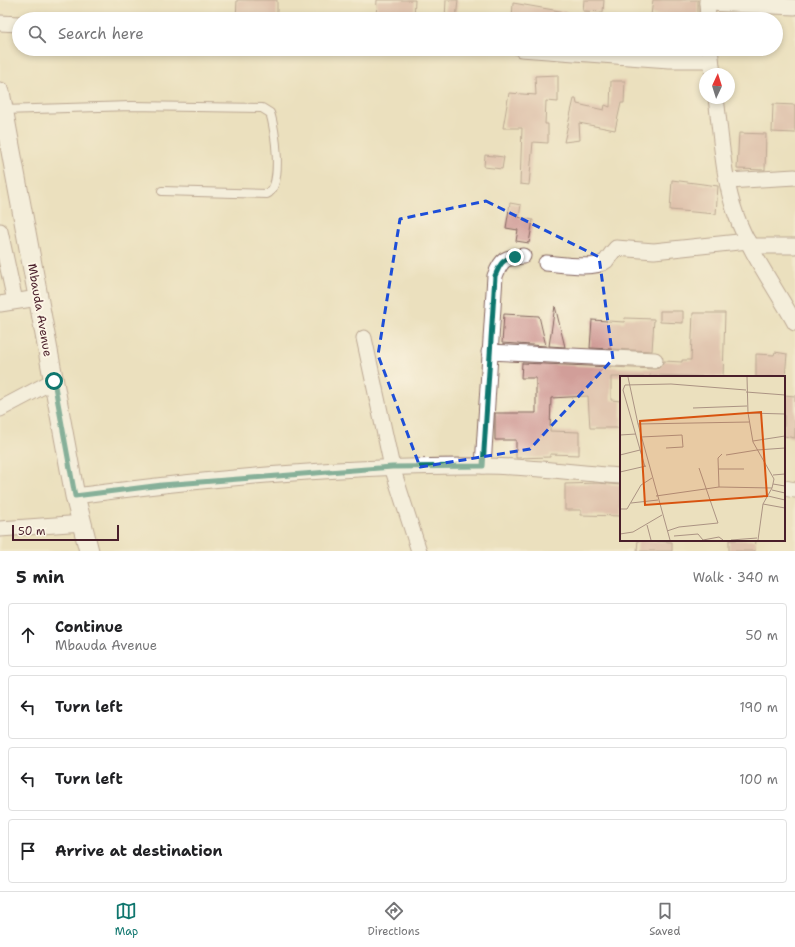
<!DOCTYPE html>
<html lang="en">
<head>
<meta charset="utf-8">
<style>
	body { margin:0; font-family:"Shantell Sans",sans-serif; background:#f6f6f6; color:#202124 }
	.compass { position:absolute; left:699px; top:68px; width:36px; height:36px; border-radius:50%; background:#fff; box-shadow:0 2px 6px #0003; rotate:4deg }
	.scale { position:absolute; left:12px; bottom:10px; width:107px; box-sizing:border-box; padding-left:4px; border:2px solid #4a1f2b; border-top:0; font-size:11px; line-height:14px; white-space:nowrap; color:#4a1f2b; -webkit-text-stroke:3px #fcf5e5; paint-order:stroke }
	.stop { position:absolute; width:12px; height:12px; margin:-9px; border:3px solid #0f766e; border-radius:50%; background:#fff }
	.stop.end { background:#0f766e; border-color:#fff; box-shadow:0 1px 4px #0008 }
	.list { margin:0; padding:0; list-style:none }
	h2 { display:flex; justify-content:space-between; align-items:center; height:52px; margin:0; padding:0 16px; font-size:17px }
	h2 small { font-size:13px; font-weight:400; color:#757577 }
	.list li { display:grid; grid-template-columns:26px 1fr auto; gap:12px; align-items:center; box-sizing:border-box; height:64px; margin:0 8px 8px; padding:0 8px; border:1px solid #e0e0e0; border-radius:4px }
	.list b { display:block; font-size:15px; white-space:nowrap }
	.list p { margin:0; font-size:13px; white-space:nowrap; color:#757577 }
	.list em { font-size:13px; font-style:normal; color:#757577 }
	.icon { flex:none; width:22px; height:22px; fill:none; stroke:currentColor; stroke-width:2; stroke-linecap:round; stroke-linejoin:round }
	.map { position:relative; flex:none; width:795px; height:551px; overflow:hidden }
	.search { position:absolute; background:#fff; box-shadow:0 2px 6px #0003; left:12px; right:12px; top:12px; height:44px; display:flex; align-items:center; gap:10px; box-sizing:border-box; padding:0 14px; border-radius:22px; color:#757577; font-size:15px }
	.sheet { height:340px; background:#fff }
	nav { display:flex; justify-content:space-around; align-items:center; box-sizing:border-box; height:56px; border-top:1px solid #e0e0e0; background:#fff; font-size:11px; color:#757577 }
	nav a { display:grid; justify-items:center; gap:2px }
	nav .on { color:#0f766e }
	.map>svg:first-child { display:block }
	.building { fill:#d19e99 }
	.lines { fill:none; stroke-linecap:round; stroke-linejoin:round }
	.service-casing { stroke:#82635e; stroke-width:10 }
	.minor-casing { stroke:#82635e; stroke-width:17 }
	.tertiary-casing { stroke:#82635e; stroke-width:21 }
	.service { stroke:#fff; stroke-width:8 }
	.minor { stroke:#fff; stroke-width:15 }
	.tertiary { stroke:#fff; stroke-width:19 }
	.route { stroke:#0f766e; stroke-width:5 }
	.marked { fill:none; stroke:#1d4ed8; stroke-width:3; stroke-dasharray:8 5; stroke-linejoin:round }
	.labels { text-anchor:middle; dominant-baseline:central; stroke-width:4; stroke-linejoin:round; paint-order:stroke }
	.street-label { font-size:12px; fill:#4a1f2b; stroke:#fcf5e5 }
	.inset-road { fill:none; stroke:#ab9383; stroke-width:1 }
	.view { fill:#d8530f; fill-opacity:0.15; stroke:#d8530f; stroke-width:2 }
	.inset-edge { fill:none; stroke:#4a1f2b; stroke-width:2 }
</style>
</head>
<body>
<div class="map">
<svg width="795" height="551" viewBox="0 0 795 551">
	<rect width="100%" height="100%" fill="#fcf5e5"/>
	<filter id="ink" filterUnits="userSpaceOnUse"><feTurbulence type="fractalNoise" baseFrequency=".025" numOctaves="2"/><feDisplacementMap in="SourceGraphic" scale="8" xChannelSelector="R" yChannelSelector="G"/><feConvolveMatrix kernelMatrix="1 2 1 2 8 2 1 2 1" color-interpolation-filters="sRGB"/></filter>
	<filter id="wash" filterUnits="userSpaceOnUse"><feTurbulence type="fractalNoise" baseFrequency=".012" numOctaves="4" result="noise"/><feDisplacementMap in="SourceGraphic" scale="16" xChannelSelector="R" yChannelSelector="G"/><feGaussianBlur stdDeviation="0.9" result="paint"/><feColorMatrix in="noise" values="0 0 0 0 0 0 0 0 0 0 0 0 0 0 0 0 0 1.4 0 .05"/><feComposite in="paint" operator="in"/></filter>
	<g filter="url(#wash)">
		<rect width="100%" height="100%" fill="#ebe0be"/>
		<g id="blocks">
			<!-- building -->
			<g class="building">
				<polygon points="237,0 277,0 277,19 236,19"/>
				<polygon points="377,0 415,0 414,19 376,19"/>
				<polygon points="446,0 458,0 456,19 445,19"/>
				<polygon points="584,0 604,0 603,12 583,11"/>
				<polygon points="653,0 698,0 698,19 672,19 672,17 651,15"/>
				<polygon points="513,3 571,13 571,19 512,19"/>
				<polygon points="558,75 558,102 546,101 545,124 548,124 548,143 533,142 529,185 520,184 522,128 503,128 509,93 536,95 535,76"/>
				<polygon points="611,81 625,81 624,103 621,103 615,130 579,123 580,140 564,142 574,99 576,99 577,104 604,110 605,105 610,107"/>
				<polygon points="773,104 795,105 795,133 772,132"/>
				<polygon points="739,133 766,134 765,170 737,169"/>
				<polygon points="485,155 504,157 502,169 484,167"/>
				<polygon points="672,180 718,186 716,214 670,210"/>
				<polygon points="510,203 521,205 519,217 533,220 529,243 516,241 518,230 506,228"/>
				<polygon points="555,306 565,347 549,346"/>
				<polygon points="660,311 683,311 683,323 660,322"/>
				<polygon points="693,313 725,313 723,377 650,375 650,377 611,377 611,400 621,401 621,428 590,428 588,396 551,398 550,431 579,432 579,455 550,454 550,457 516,458 516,440 495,440 495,413 536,413 536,378 521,378 522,363 655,369 659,368 664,361 682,362 682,360 691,360"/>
				<polygon points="504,314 539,316 546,346 502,343"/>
				<polygon points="625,318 654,319 652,351 590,348 592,320 624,322"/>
				<polygon points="775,352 787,354 785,377 756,377 756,354 774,355"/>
				<polygon points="784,395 795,396 795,438 784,436"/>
				<polygon points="598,483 621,485 621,516 581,515 581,510 565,510 565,484"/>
				<polygon points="638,540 672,542 672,551 637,551"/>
				<polygon points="729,540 756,540 755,551 729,551"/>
			</g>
		</g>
	</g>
	<g filter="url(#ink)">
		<use href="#blocks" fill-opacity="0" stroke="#82635e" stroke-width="1"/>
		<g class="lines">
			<!-- service casing -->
			<g class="service-casing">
				<path id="service" d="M3 110 131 106 262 108 270 113C275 127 284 186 267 194L162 191"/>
			</g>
			<!-- minor casing -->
			<g class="minor-casing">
				<g id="minor">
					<polyline points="707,0 708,19"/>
					<polyline points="707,3 795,7"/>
					<polyline points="0,23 19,24"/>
					<polyline points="521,49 669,60 711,60"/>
					<polyline points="710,49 713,74"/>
					<path d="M716 98C721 135 723 180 736 215 749 251 776 289 795 323"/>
					<polyline points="728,181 795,177"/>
					<polyline points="0,231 15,301"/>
					<polyline points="751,246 795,246"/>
					<path d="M546 263C559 264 595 270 606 261 609 257 612 252 616 248L654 251 748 241"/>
					<polyline points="0,304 38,298"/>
					<polyline points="364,338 392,467 419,551"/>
					<polyline points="489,352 655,360"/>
					<polyline points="0,409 53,381"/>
					<path d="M483 466 495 276C502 258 505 258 523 256"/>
					<polyline points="784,488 795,490"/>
					<path d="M75 496C210 478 347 465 482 466 528 466 575 473 621 476"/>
					<polyline points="0,529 83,523"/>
				</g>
			</g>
			<!-- tertiary casing -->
			<g class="tertiary-casing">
				<polyline id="tertiary" points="0,92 75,496 89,551"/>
			</g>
			<!-- service -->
			<use href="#service" class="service"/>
			<!-- minor -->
			<use href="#minor" class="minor"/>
			<!-- tertiary -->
			<use href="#tertiary" class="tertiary"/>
		</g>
	</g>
	<g class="lines" filter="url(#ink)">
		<!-- route -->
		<path class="route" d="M54 381 75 496 162 485 392 467 483 466 495 276C500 264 502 259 515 257"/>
	</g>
	<!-- marked area -->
	<path d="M0 0H795V551H0ZM486 201 599 257 613 359 530 449 420 467 378 355 400 219Z" fill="#ebe0be" fill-opacity=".55" fill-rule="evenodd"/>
	<path class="marked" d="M486 201 599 257 613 359 530 449 420 467 378 355 400 219Z"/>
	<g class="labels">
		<!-- street labels -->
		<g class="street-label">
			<text transform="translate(40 310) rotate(80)">Mbauda Avenue</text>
		</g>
	</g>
	<!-- overview -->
	<g transform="translate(620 376)">
		<rect width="165" height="165" fill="#ebe0be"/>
		<path class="inset-road" d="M8 1 18 48 50 164M127 1 128 37 133 66 154 103 152 112 143 128 138 164M126 16 165 19M73 32 127 30M128 37 165 38M18 48 129 46M0 59 16 58M21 61 62 59 63 71 46 72M133 65 165 60M137 74 165 72M0 79 20 74M106 79 137 74M25 91 3 14 5 9 51 8 126 14M98 93H124M0 96 26 90M153 99 165 98M153 108 165 110M99 111 98 82 102 78M152 114 165 117M36 120 99 111 152 112M148 120 165 124M11 127 38 124M143 128 165 132M0 133H7L21 109 32 102M27 149 31 164M47 155 59 151 98 147 79 92M0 158 13 156 42 139M54 160 78 158 83 164M83 164 99 161 103 164M111 164 137 162"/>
		<path class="view" d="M141 36 147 120 25 129 20 45Z"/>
		<rect width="165" height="165" class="inset-edge"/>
	</g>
</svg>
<svg class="compass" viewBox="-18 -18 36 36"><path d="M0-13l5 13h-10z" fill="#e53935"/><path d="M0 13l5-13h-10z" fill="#757577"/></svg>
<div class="scale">50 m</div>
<div class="stop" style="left:54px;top:381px"></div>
<div class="stop end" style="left:515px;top:257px"></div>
<div class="search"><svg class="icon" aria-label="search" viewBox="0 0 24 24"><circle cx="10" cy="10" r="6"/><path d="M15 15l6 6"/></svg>Search here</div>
</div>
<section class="sheet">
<h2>5 min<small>Walk · 340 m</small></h2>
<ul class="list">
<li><svg class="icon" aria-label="ahead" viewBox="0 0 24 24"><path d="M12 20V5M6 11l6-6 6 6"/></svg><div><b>Continue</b><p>Mbauda Avenue</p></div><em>50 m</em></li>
<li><svg class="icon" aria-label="left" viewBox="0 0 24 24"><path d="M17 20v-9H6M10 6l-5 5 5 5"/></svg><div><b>Turn left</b></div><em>190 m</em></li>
<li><svg class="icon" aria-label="left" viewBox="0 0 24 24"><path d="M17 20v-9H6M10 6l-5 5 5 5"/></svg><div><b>Turn left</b></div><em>100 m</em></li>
<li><svg class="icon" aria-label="arrive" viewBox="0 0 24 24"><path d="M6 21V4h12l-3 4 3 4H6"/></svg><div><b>Arrive at destination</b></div></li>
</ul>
</section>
<nav>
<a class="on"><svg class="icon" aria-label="map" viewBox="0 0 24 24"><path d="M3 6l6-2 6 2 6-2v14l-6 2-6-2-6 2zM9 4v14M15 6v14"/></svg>Map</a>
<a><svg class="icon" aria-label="directions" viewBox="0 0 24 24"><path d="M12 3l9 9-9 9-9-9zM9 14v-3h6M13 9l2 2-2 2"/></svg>Directions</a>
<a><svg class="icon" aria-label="saved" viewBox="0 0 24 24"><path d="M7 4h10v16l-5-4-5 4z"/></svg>Saved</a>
</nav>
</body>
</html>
